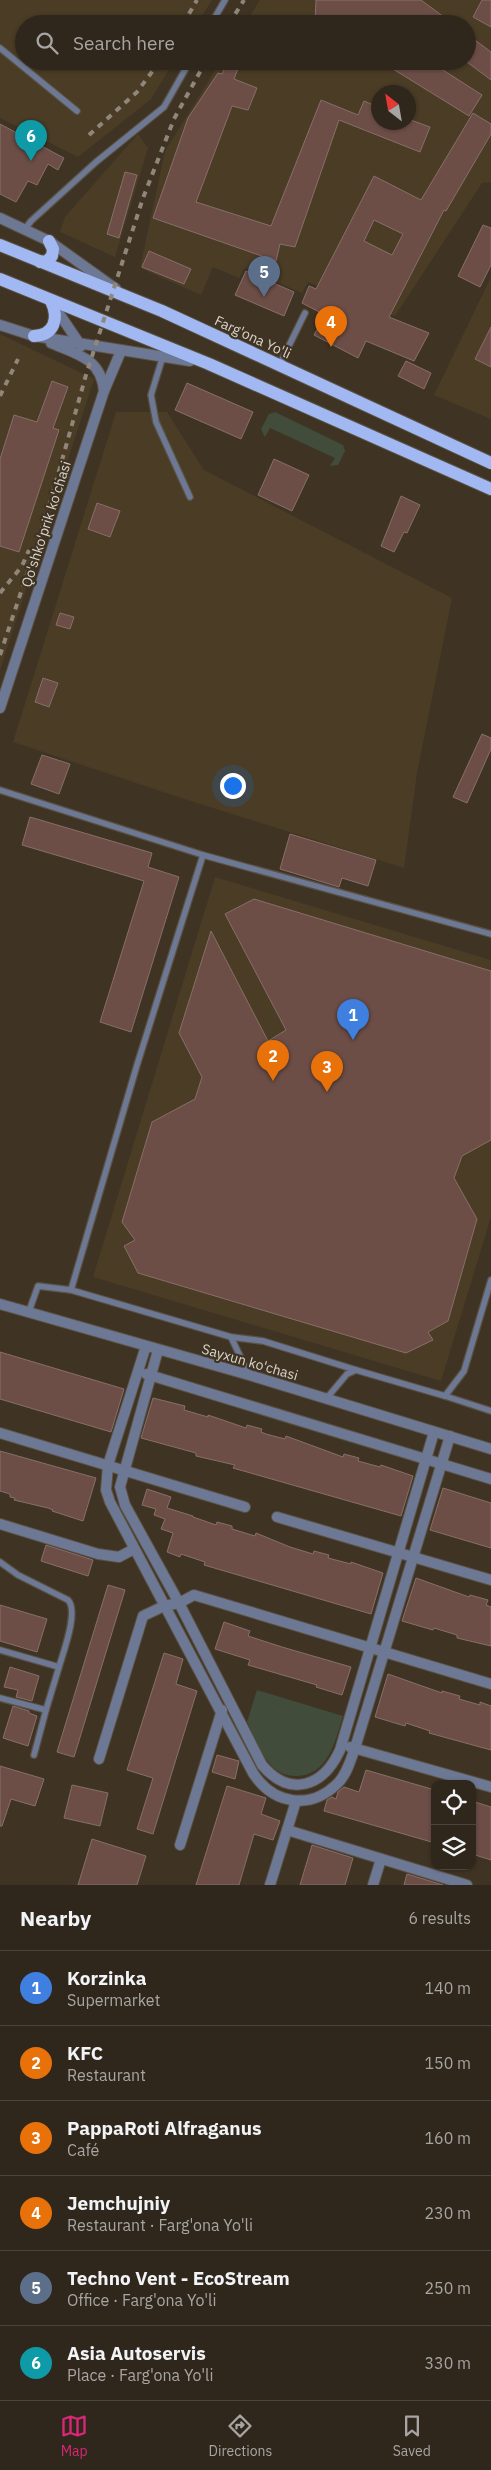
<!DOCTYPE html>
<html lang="en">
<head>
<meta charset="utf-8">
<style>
	body { margin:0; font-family:"IBM Plex Sans",sans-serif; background:#3b3328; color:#f1f3f6 }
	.controls { position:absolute; right:15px; bottom:15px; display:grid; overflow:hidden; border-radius:10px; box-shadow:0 1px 4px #0004 }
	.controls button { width:45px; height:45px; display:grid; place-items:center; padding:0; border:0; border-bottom:1px solid #4a443a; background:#2f271b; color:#f1f3f6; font:25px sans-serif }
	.compass { position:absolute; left:371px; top:85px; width:45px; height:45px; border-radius:50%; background:#2f271b; box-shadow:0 1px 4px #0004; rotate:329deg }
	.you { position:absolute; left:232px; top:785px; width:18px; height:18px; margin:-12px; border:4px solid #fff; border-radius:50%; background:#1a73e8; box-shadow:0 0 0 8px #1a73e833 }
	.badge { display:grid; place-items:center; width:32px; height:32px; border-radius:50%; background:#db2777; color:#fff; font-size:16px; font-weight:700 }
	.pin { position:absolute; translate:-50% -41px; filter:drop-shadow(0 1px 2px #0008) }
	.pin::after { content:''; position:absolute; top:26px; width:18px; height:15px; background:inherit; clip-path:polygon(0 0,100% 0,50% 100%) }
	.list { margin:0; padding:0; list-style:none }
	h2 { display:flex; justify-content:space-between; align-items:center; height:65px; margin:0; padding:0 20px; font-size:21px }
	h2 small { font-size:16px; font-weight:400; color:#a7a5a3 }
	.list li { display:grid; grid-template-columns:32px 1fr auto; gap:15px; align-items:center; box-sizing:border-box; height:75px; padding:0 20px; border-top:1px solid #4a443a }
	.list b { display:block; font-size:19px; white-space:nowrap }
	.list p { margin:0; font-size:16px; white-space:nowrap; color:#a7a5a3 }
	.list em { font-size:16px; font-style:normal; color:#a7a5a3 }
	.icon { flex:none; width:28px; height:28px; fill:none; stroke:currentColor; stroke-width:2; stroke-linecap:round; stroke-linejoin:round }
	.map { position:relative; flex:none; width:491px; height:1885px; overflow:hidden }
	.search { position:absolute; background:#2f271b; box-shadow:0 1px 4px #0004; left:15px; right:15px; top:15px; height:55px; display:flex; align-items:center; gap:12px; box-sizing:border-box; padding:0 18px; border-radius:28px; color:#a7a5a3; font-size:19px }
	.sheet { height:515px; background:#2f271b }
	nav { display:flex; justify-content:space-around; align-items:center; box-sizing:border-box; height:70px; border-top:1px solid #4a443a; background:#2f271b; font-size:14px; color:#a7a5a3 }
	nav a { display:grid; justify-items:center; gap:2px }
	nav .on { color:#db2777 }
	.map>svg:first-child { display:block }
	.built { fill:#4a3c25; fill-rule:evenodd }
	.green { fill:#424c3b }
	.building { fill:#6c4e47; stroke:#876f69; fill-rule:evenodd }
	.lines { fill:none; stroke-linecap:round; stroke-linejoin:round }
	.service-casing { stroke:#5b5142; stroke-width:8 }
	.minor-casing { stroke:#5b5142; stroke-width:12 }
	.tertiary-casing { stroke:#5b5142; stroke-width:12 }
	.primary-casing { stroke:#5b5142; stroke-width:14 }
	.service { stroke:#6d7895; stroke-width:5.5 }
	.minor { stroke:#6d7895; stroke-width:10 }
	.tertiary { stroke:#6d7895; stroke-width:10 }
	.primary { stroke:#a2b8f3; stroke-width:12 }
	.rail { stroke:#90877a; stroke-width:4; stroke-dasharray:6 6; stroke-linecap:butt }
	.labels { text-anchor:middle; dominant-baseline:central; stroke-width:4.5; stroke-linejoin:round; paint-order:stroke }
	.street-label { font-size:14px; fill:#dbd4ca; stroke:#3f3424 }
</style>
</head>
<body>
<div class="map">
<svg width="491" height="1885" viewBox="0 0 491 1885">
	<rect width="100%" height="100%" fill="#3f3424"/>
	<!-- built -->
	<g class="built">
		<polygon points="0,0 212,0 197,24 24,24 24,61 174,61 151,99 78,157 0,118"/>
		<path d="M260 0H491V182L482 183 395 316 308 282 302 293 244 268 239 278 213 267 201 295 140 268 165 151 221 61H467V24H245ZM378 92H408V122H378Z"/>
		<polygon points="138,134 148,148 115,257 60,232 65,217"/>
		<polygon points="491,277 491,419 434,395"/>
		<polygon points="0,334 94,379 0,670"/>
		<polygon points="116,412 167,412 204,470 452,598 417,773 404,868 172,795 13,742"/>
		<polygon points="215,877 491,960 491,1217 441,1381 93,1277"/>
	</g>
	<!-- green -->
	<g class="green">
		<polygon points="275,412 343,445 345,451 338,465 330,466 335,458 270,428 265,437 261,429 269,414"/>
		<path d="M257 1690 343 1716C335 1741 328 1777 295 1776 286 1776 277 1772 271 1765 260 1753 254 1736 247 1722Z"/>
	</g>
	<!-- building -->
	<g class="building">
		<polygon points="316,0 421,0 444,17 440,24 320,24 315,21"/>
		<polygon points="482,0 491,0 491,27 473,17"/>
		<polygon points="467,34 491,52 491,80 467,62"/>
		<polygon points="228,61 241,61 234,79 257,88 248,110 232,106 196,202 271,226 321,100 358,115 364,101 378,107 378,122 408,122 408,119 430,127 420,152 339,120 295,247 280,244 276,261 153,218 188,118 218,73 222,74"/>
		<polygon points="380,61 429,61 482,95 469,116"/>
		<path d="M473 113 491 124V134L446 211 444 210 389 317 429 333 414 361 366 341 358 358 314 335 325 315 302 303 309 286 316 289 374 176 421 200ZM374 220 403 234 392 255 364 241Z"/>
		<polygon points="0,124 64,158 58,170 48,164 37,185 28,181 16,202 0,194"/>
		<polygon points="125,172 137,175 119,238 107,234"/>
		<polygon points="483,225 491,228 491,265 480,287 458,276"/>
		<polygon points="149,251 191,269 184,284 142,267"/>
		<polygon points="246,271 294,292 284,316 235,295"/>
		<polygon points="491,327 491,367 475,359"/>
		<polygon points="406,361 431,373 424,389 398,376"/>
		<polygon points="52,381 68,387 53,428 59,430 19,552 0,546 0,459 14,415 37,422"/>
		<polygon points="187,383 253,412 241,439 175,410"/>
		<polygon points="274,459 309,475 292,511 258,495"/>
		<polygon points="401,496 420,505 407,533 404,532 394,552 381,546"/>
		<polygon points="97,503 120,511 110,537 88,529"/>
		<polygon points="60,613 74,617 70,629 56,625"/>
		<polygon points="43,678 58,683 49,707 35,702"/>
		<polygon points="482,734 491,738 491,749 467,803 453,797"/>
		<polygon points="42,755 70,764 59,794 31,784"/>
		<polygon points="30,817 152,853 148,867 179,877 131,1032 100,1022 144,881 22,845"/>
		<polygon points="290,834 376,860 368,886 342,878 339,887 280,869"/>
		<polygon points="254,899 491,971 491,1140 462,1156 454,1178 477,1219 448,1321 428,1332 433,1340 406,1353 138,1273 124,1246 135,1240 122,1222 152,1122 195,1099 202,1077 179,1033 211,931 268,1041 286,1030 225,914"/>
		<polygon points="0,1352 124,1389 111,1432 0,1399"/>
		<polygon points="153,1398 185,1406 184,1410 208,1417 208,1415 246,1428 247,1425 262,1429 261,1432 266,1434 285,1439 286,1436 343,1457 344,1454 359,1458 358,1461 380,1467 381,1465 413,1476 401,1516 233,1468 235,1465 196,1456 196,1453 141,1438"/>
		<polygon points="0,1451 96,1478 83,1521 52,1511 53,1510 48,1508 14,1500 15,1498 10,1497 10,1494 0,1491"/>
		<polygon points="443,1488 491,1503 491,1548 430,1530"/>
		<polygon points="147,1489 171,1497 167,1508 193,1516 193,1517 216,1525 217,1522 232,1526 232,1529 255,1536 256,1533 290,1547 313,1554 314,1551 329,1555 328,1558 351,1564 351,1562 383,1573 371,1614 204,1565 205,1562 181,1554 180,1557 167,1552 173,1533 161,1529 165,1519 154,1515 156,1509 142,1505"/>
		<polygon points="46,1545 93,1560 88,1576 41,1561"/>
		<polygon points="416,1578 469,1597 470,1595 488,1600 486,1605 491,1607 491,1646 457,1638 457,1635 434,1628 433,1630 402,1621"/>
		<polygon points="108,1585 125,1590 74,1757 57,1752"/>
		<polygon points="0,1605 47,1619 37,1652 0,1641"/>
		<polygon points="224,1622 250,1631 248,1636 282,1647 351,1667 342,1695 316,1687 317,1685 248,1665 250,1660 215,1649"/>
		<polygon points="164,1653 183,1659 176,1684 197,1691 153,1834 137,1829 153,1778 127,1770"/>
		<polygon points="10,1667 39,1676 32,1701 16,1697 18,1690 4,1687"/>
		<polygon points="388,1674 442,1693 442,1691 460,1696 459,1699 480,1705 480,1702 491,1706 491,1750 429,1733 430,1731 406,1723 405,1726 375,1717"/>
		<polygon points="13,1706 29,1711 29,1713 37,1716 28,1746 3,1738"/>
		<polygon points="217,1755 239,1761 235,1779 212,1772"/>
		<polygon points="0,1766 44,1779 35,1806 11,1799 2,1826 0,1826"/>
		<polygon points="366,1770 435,1790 435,1843 324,1811 327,1800 332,1797 336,1799 338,1792 344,1787 359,1792"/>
		<polygon points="72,1785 108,1793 100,1826 64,1818"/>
		<polygon points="227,1786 266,1798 261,1814 280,1821 273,1840 254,1834 239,1885 196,1885"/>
		<polygon points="472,1801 491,1807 491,1860 472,1854"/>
		<polygon points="92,1839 146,1856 137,1885 78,1885"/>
		<polygon points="312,1845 353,1858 345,1885 300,1885"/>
		<polygon points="407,1874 443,1885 404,1885"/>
	</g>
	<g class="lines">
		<!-- service casing -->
		<g class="service-casing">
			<g id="service">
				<polyline points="211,24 225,0"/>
				<polyline points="0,48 77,111"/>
				<polyline points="25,229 31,221 96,162 164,107 190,61"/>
				<polyline points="163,356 151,395 156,422 190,497"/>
				<polyline points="279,366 305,313"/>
				<polyline points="0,790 203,855 491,934"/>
				<polyline points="71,1290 137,1065 203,855"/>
				<polyline points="28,1314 38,1286 71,1290 231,1337 263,1341 356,1370"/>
				<polyline points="231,1337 249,1375"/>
				<polyline points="445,1396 491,1411"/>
				<polyline points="326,1399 347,1374 356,1370 445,1396 464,1371 491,1280"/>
				<path d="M0 1562 18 1575 68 1600C79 1611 63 1653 59 1667L0 1650"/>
				<polyline points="0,1698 46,1710 59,1667"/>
				<polyline points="34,1755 46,1710"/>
			</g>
		</g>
		<!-- minor casing -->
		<g class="minor-casing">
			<g id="minor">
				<path d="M146 1346 108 1465 106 1490 110 1502 253 1773C273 1804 310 1811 338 1783 347 1774 351 1759 355 1748L450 1436"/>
				<polyline points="158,1350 120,1487 125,1505 179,1603 194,1595 491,1684"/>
				<polyline points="146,1374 491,1479"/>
				<polyline points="0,1433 245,1507"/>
				<polyline points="277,1517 491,1580"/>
				<polyline points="0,1524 98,1554 119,1557 134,1549"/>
				<polyline points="350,1747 491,1787"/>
				<path d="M99 1759 143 1616 164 1606 179 1603 262 1765C290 1798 323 1787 340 1750L434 1432"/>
				<polyline points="287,1830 467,1885"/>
				<polyline points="180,1845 222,1710"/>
				<polyline points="270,1885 296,1801"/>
				<polyline points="373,1885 381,1859"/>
			</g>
		</g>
		<!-- tertiary casing -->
		<g class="tertiary-casing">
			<g id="tertiary">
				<polyline points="0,218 49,241 116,289"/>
				<polyline points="54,306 81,346"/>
				<polyline points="0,325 34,336 190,361"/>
				<path d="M51 343C76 354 101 358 104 391"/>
				<polyline points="0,708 104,391 121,351"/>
				<polyline points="0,1304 249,1375 491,1449"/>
			</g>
		</g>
		<!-- primary casing -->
		<g class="primary-casing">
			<g id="primary">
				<polyline points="0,245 162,311 491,463"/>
				<polyline points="40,262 47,261 52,256 53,249 49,241"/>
				<polyline points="0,279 209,364 491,489"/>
				<path d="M34 336C55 335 59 318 51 301"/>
			</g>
		</g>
		<!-- service -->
		<use href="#service" class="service"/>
		<!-- minor -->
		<use href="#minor" class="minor"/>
		<!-- tertiary -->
		<use href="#tertiary" class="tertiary"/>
		<!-- primary -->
		<use href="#primary" class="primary"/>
		<!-- rail -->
		<g class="rail">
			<polyline points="183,24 197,0"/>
			<polyline points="229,24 244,0"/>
			<polyline points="89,135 137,92 160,61"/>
			<polyline points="0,396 18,359"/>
			<polyline points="0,593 22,566 29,550"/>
			<polyline points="0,655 46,517 86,375 143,198 174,119 206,61"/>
		</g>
	</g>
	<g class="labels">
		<!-- street labels -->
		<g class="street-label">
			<text transform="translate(253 337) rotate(25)">Farg'ona Yo'li</text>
			<text transform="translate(46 524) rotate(-72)">Qo'shko'prik ko'chasi</text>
			<text transform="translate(250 1362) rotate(16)">Sayxun ko'chasi</text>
		</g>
	</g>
</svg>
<div class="controls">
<button><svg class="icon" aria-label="locate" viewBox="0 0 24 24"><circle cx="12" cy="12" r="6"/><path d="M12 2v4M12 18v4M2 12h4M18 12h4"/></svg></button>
<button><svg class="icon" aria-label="layers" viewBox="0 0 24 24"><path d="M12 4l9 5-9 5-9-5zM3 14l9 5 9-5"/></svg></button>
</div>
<svg class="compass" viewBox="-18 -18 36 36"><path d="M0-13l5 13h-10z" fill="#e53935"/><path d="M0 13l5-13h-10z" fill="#a7a5a3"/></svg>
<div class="you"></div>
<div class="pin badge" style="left:353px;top:1040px;background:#3f7fe0">1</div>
<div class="pin badge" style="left:273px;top:1081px;background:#e8710a">2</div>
<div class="pin badge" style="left:327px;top:1092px;background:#e8710a">3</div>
<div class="pin badge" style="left:331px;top:347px;background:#e8710a">4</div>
<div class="pin badge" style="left:264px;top:297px;background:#5c6f8a">5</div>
<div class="pin badge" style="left:31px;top:161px;background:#0f9aa8">6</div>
<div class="search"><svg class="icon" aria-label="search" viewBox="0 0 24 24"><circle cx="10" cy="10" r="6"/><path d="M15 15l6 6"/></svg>Search here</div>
</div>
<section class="sheet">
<h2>Nearby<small>6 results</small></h2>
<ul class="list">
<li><span class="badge" style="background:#3f7fe0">1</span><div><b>Korzinka</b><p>Supermarket</p></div><em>140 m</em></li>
<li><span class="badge" style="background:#e8710a">2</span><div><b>KFC</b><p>Restaurant</p></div><em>150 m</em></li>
<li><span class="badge" style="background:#e8710a">3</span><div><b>PappaRoti Alfraganus</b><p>Café</p></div><em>160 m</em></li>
<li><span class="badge" style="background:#e8710a">4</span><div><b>Jemchujniy</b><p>Restaurant · Farg'ona Yo'li</p></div><em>230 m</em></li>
<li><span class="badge" style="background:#5c6f8a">5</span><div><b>Techno Vent - EcoStream</b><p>Office · Farg'ona Yo'li</p></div><em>250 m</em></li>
<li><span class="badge" style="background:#0f9aa8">6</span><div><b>Asia Autoservis</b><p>Place · Farg'ona Yo'li</p></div><em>330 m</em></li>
</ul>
</section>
<nav>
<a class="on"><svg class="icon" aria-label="map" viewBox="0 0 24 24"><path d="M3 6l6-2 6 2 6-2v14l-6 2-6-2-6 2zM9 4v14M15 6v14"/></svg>Map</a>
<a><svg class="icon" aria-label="directions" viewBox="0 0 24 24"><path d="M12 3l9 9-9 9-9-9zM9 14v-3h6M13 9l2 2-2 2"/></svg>Directions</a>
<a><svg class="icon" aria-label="saved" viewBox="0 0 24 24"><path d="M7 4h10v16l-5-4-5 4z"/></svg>Saved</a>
</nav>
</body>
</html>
